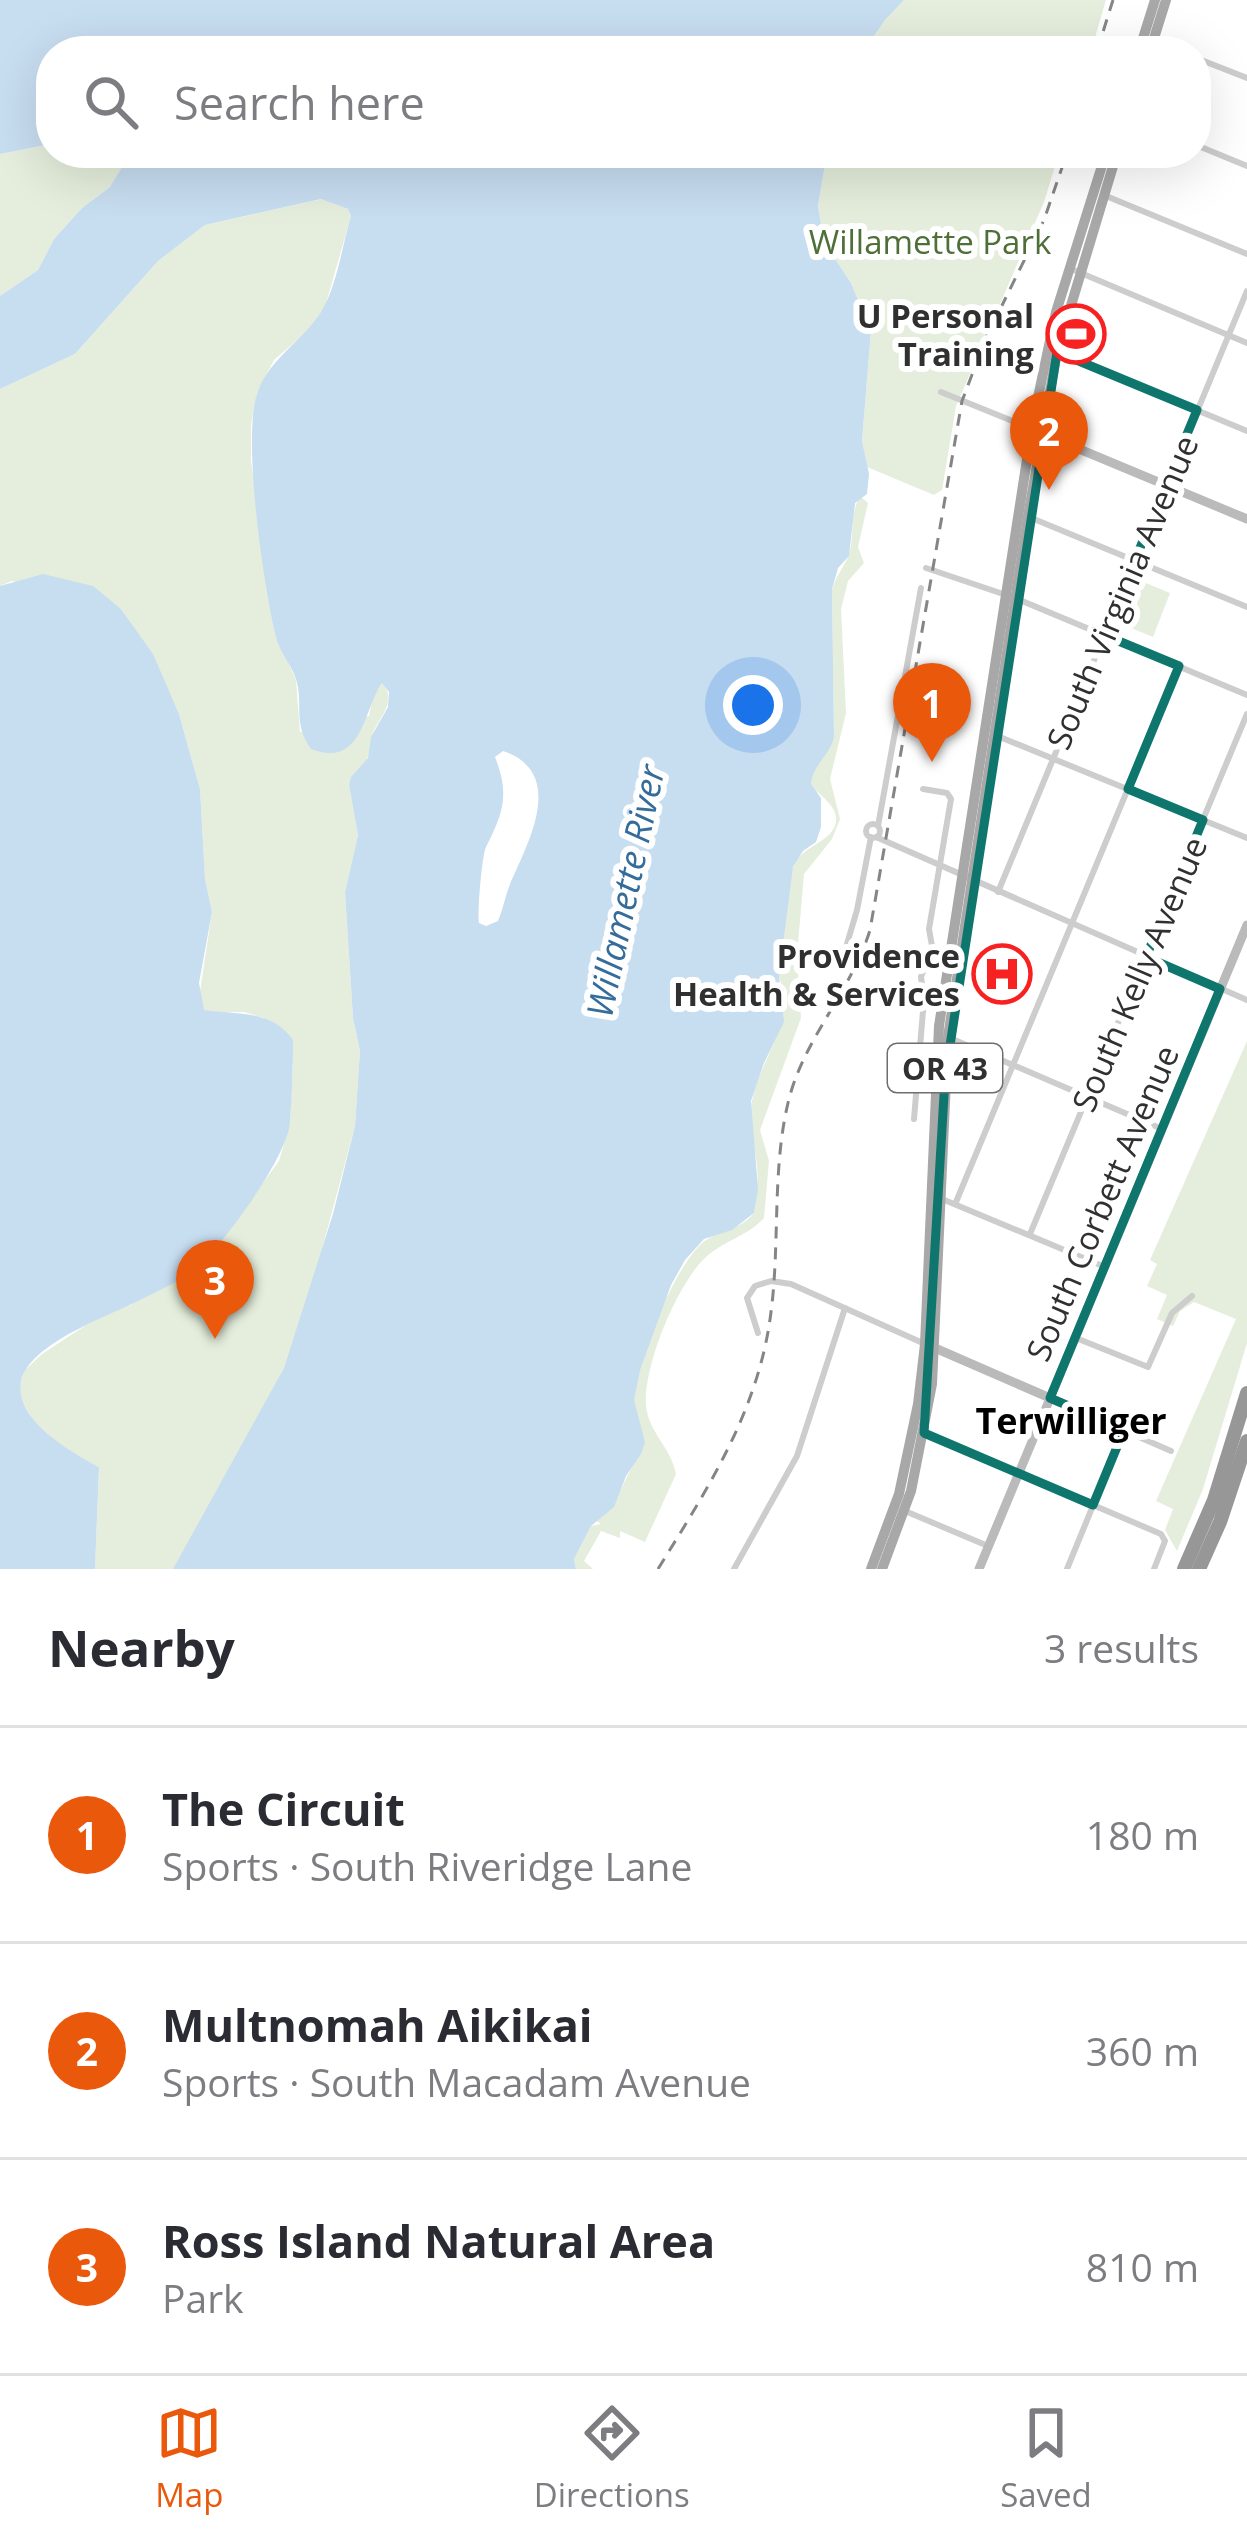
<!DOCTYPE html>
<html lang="en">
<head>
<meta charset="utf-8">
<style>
	body { margin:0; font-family:"Open Sans",sans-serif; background:#f2f2f3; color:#2b2b33 }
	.you { position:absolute; left:753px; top:705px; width:42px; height:42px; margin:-30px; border:9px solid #fff; border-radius:50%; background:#1a73e8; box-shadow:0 0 0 18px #1a73e833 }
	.badge { display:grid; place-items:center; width:78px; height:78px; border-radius:50%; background:#ea580c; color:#fff; font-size:39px; font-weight:700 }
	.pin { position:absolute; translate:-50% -99px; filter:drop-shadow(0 3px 6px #0008) }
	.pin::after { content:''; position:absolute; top:63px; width:42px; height:36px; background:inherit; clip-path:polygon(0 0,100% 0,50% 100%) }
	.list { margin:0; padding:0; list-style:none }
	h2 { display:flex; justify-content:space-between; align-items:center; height:156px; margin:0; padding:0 48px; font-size:51px }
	h2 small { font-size:39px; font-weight:400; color:#7c7c81 }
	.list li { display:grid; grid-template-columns:78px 1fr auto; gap:36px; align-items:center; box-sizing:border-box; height:216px; padding:0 48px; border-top:3px solid #e1e1e2 }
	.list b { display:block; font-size:45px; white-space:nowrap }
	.list p { margin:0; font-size:39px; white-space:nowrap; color:#7c7c81 }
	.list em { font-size:39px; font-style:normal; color:#7c7c81 }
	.icon { flex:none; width:66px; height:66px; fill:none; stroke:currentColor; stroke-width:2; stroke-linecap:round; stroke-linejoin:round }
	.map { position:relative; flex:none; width:1247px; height:1569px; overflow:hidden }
	.search { position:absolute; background:#fff; box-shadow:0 12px 48px #0002; left:36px; right:36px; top:36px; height:132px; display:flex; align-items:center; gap:30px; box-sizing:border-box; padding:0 42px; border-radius:48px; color:#7c7c81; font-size:45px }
	.sheet { height:804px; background:#fff }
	nav { display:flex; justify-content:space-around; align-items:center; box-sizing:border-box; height:168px; border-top:3px solid #e1e1e2; background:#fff; font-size:33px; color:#7c7c81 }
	nav a { display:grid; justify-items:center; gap:6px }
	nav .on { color:#ea580c }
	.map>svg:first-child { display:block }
	.green { fill:#e5eedc }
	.water { fill:#c7ddf0; fill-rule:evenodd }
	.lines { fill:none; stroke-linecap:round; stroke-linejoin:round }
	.street { stroke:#cdcdcd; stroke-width:6 }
	.secondary { stroke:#bababa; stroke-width:9 }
	.primary { stroke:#a8a8a8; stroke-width:10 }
	.highway { stroke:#979797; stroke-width:14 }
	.rail { stroke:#858585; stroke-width:3; stroke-dasharray:12 9; stroke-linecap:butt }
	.marked { fill:none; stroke:#0f766e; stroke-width:9; stroke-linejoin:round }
	.labels { text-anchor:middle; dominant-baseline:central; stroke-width:12; stroke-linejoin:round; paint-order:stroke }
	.shield { fill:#fff; stroke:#6e6e6e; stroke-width:3 }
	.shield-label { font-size:30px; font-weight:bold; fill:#303030 }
	.park-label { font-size:33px; fill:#4e7038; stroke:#fff }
	.poi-label { font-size:33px; font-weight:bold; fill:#303030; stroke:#fff; text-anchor:end }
	.street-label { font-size:33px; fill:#303030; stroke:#fff }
	.water-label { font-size:36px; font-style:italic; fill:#346c9b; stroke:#fff }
	.neighbourhood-label { font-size:36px; font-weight:bold; fill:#000; stroke:#fff }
</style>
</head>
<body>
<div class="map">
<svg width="1247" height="1569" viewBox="0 0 1247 1569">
	<rect width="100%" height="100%" fill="#fff"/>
	<!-- green -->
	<g class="green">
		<polygon points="904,0 1106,0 1091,51 864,51 885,20"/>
		<polygon points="51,144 51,153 124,153 132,159 110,187 82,208 54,239 38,270 0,296 0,154"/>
		<polygon points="827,153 1059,153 1044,202 956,406 942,490 934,495 867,467 862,441 871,331 851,283 824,242 818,206"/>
		<path d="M322 199 348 209 351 216 325 307 309 330 274 360 257 393 251 425V461L276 635 296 680 300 732 369 716 373 696 383 682C398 705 377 717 371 739 369 746 370 754 367 759 361 770 353 772 349 785L358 835 345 892 353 1018 360 1051 355 1126 314 1279 284 1368 201 1533 173 1569H95L99 1467 65 1450 34 1421 22 1402 19 1388 25 1370 42 1354 100 1316 131 1305 218 1244 279 1161 290 1123 293 1065 264 1018 244 1012H209L204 1010 199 998 212 912 205 879 200 789 179 714 152 654 121 609 12 581 0 586V389L75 354 158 261 205 225Z"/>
		<path d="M860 496 868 503 858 547 864 563 848 581 841 609 846 713 830 779 840 819 832 839 804 874 797 955 801 1018 760 1130 769 1161 764 1218C748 1236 726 1239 705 1258 677 1284 643 1367 646 1405 648 1432 672 1449 676 1474L645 1542 620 1531V1538L601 1531 584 1561 593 1569H576L574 1559 591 1526 601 1524 595 1520C622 1503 622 1477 641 1454 642 1435 633 1418 634 1399 635 1361 673 1273 699 1246 714 1230 739 1232 754 1213 755 1197 759 1183 757 1166 755 1144 747 1124 752 1101 761 1055 795 1028 779 976 782 941 780 892 796 862 805 845 833 841 836 822 838 805 820 797 810 784 812 766 828 756 834 738L832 590C836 575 845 566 849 554 855 535 849 515 860 496Z"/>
		<polygon points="1141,581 1170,593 1153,637 1124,625"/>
		<polygon points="1247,1041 1247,1343 1203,1489 1177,1551 1165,1530 1173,1509 1156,1501 1236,1319 1194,1302 1180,1311 1173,1326 1157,1319 1167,1295 1147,1286 1157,1264 1150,1260"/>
	</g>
	<!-- water -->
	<g class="water">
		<polygon points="0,0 904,0 885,20 864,51 51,51 51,144 0,154"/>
		<path d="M124 153H827L818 206 824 242 851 283 871 331 862 441 869 474 867 494 855 503 849 556 838 568 832 589 834 738C829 756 812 766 811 784L821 798V827L816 842 803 851 793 867 779 975 784 1022 764 1063 751 1101 758 1189 754 1213 732 1230 704 1239 685 1260 671 1285 640 1370 634 1400 645 1442 641 1454 626 1476 614 1507 591 1526 574 1559 576 1569H173L284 1368 333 1214 355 1126 360 1051 353 1018 345 892 358 835 349 785 351 777 368 758 371 737 388 707 389 692 382 683C363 710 363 769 311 749 292 721 304 706 296 679 291 664 280 653 276 637 264 588 241 435 258 391 271 357 302 342 321 312 337 286 342 246 351 216L348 209 321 199 205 225 158 261 75 354 0 389V296L38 270 54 239 82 208 110 187 124 164 131 161ZM503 751C568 773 527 844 510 884 505 897 503 909 498 921L486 926 479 923C477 913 482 855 486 847 503 813 510 795 495 757Z"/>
		<path d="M43 574 93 586 121 609 153 654 179 714 200 789 205 879 212 912 199 983 204 1010C235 1015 272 1009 293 1040 293 1067 292 1095 290 1122 288 1157 219 1252 190 1273 174 1284 152 1294 134 1303 102 1318 46 1339 26 1369 0 1412 70 1452 99 1467L95 1569H0V586Z"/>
	</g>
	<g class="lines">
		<!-- street -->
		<g class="street">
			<polyline points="1156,41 1180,51"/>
			<polyline points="1196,58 1247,78"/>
			<polyline points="1196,145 1247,166"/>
			<polyline points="1106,196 1247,254"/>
			<polyline points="1069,268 1247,343"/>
			<polyline points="1057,352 1247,431"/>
			<polyline points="941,392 1032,429"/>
			<polyline points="1029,517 1247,607"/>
			<polyline points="926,568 1015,598 1247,695"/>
			<polyline points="995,735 1247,838"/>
			<circle cx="873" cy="831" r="7"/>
			<polyline points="878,826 921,588"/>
			<polyline points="876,837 1247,1000"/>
			<polyline points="998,892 1247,291"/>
			<polyline points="844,954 857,910 871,837"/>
			<polyline points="950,1038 1162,1129"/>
			<polyline points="914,1119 924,999 921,977 932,946 929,929 951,799 947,793 923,789"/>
			<polyline points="942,1199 1105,1267"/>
			<polyline points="956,1202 1179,666"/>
			<polyline points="1030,1234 1247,714"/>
			<polyline points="758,1333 747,1298 755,1286 771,1281 791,1284 925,1344"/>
			<polyline points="1076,1338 1148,1367 1172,1313 1192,1296"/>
			<polyline points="1050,1398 1171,1451"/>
			<polyline points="924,1433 1161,1534 1165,1541 1154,1569"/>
			<polyline points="905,1511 988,1546"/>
			<polyline points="734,1569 797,1456 845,1308"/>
			<polyline points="1067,1569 1124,1430"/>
		</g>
		<!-- secondary -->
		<g class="secondary">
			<polyline points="1036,431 1247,519"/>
			<polyline points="928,1345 1050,1398"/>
			<polyline points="979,1569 1247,925"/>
		</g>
		<!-- primary -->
		<g class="primary">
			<polyline points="1139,51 1155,0"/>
			<polyline points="1150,51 1166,0"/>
			<polyline points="871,1569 899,1494 918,1404 925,1344 939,1026 1033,421 1056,312 1106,153"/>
			<polyline points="882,1569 911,1491 932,1384 948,1037 1028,516 1057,352 1117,153"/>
		</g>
		<!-- highway -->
		<g class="highway">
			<polyline points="1184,1569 1214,1500 1247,1393"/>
			<polyline points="1199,1569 1220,1522 1247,1441"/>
		</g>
		<!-- rail -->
		<g class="rail">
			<polyline points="1097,51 1113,0"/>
			<path d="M658 1569C708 1488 759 1410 771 1312 780 1244 772 1170 788 1103 803 1039 851 992 870 930L962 401 986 338 1044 220 1067 153"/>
		</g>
	</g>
	<!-- marked area -->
	<path class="marked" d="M1057 352 1197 410 1104 635 1179 666 1128 789 1203 820 1146 957 1220 989 1050 1398 1124 1430 1093 1505 924 1433 945 1078Z"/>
	<!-- icons -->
	<defs>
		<g id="stadium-ring" transform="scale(3)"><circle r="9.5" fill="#fff" stroke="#f72122" stroke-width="1.5"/><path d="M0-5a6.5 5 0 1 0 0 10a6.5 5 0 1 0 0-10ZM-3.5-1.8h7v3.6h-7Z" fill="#f72122"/></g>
		<g id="hospital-ring" transform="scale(3)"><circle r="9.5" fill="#fff" stroke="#f72122" stroke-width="1.5"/><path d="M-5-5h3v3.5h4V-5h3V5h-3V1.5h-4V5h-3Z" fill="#f72122"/></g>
	</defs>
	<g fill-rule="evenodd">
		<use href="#stadium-ring" x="1076" y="334"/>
		<use href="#hospital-ring" x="1002" y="974"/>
	</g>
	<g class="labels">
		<!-- shield labels -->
		<rect class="shield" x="888" y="1044" width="114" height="48" rx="9"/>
		<g class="shield-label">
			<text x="945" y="1068">OR 43</text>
		</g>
		<!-- park labels -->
		<g class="park-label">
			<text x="930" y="241">Willamette Park</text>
		</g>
		<!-- poi labels -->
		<g class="poi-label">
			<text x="1034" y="315">U Personal<tspan x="1034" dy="38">Training</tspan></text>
			<text x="960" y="955">Providence<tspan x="960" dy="38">Health &amp; Services</tspan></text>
		</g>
		<!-- street labels -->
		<g class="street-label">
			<text transform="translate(1122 592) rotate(-67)">South Virginia Avenue</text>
			<text transform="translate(1139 974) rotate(-67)">South Kelly Avenue</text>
			<text transform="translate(1102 1203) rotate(-67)">South Corbett Avenue</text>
		</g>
		<!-- water labels -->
		<g class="water-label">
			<text transform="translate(625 891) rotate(-78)">Willamette River</text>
		</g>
		<!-- neighbourhood labels -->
		<g class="neighbourhood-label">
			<text x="1071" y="1420">Terwilliger</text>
		</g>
	</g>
</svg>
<div class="you"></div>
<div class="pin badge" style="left:932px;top:762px">1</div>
<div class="pin badge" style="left:1049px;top:490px">2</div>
<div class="pin badge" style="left:215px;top:1339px">3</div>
<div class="search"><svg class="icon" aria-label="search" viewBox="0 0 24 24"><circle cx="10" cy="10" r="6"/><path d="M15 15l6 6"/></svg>Search here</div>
</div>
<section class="sheet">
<h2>Nearby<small>3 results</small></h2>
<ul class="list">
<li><span class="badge">1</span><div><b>The Circuit</b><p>Sports · South Riveridge Lane</p></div><em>180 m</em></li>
<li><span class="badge">2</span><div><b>Multnomah Aikikai</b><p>Sports · South Macadam Avenue</p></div><em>360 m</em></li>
<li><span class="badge">3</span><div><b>Ross Island Natural Area</b><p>Park</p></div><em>810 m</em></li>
</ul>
</section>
<nav>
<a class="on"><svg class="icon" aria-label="map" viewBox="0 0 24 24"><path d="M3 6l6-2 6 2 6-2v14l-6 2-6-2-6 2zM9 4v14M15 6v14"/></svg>Map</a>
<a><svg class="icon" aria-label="directions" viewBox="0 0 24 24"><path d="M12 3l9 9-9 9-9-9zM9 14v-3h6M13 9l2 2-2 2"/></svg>Directions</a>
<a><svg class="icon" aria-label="saved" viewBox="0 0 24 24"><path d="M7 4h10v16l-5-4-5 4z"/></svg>Saved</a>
</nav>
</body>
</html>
